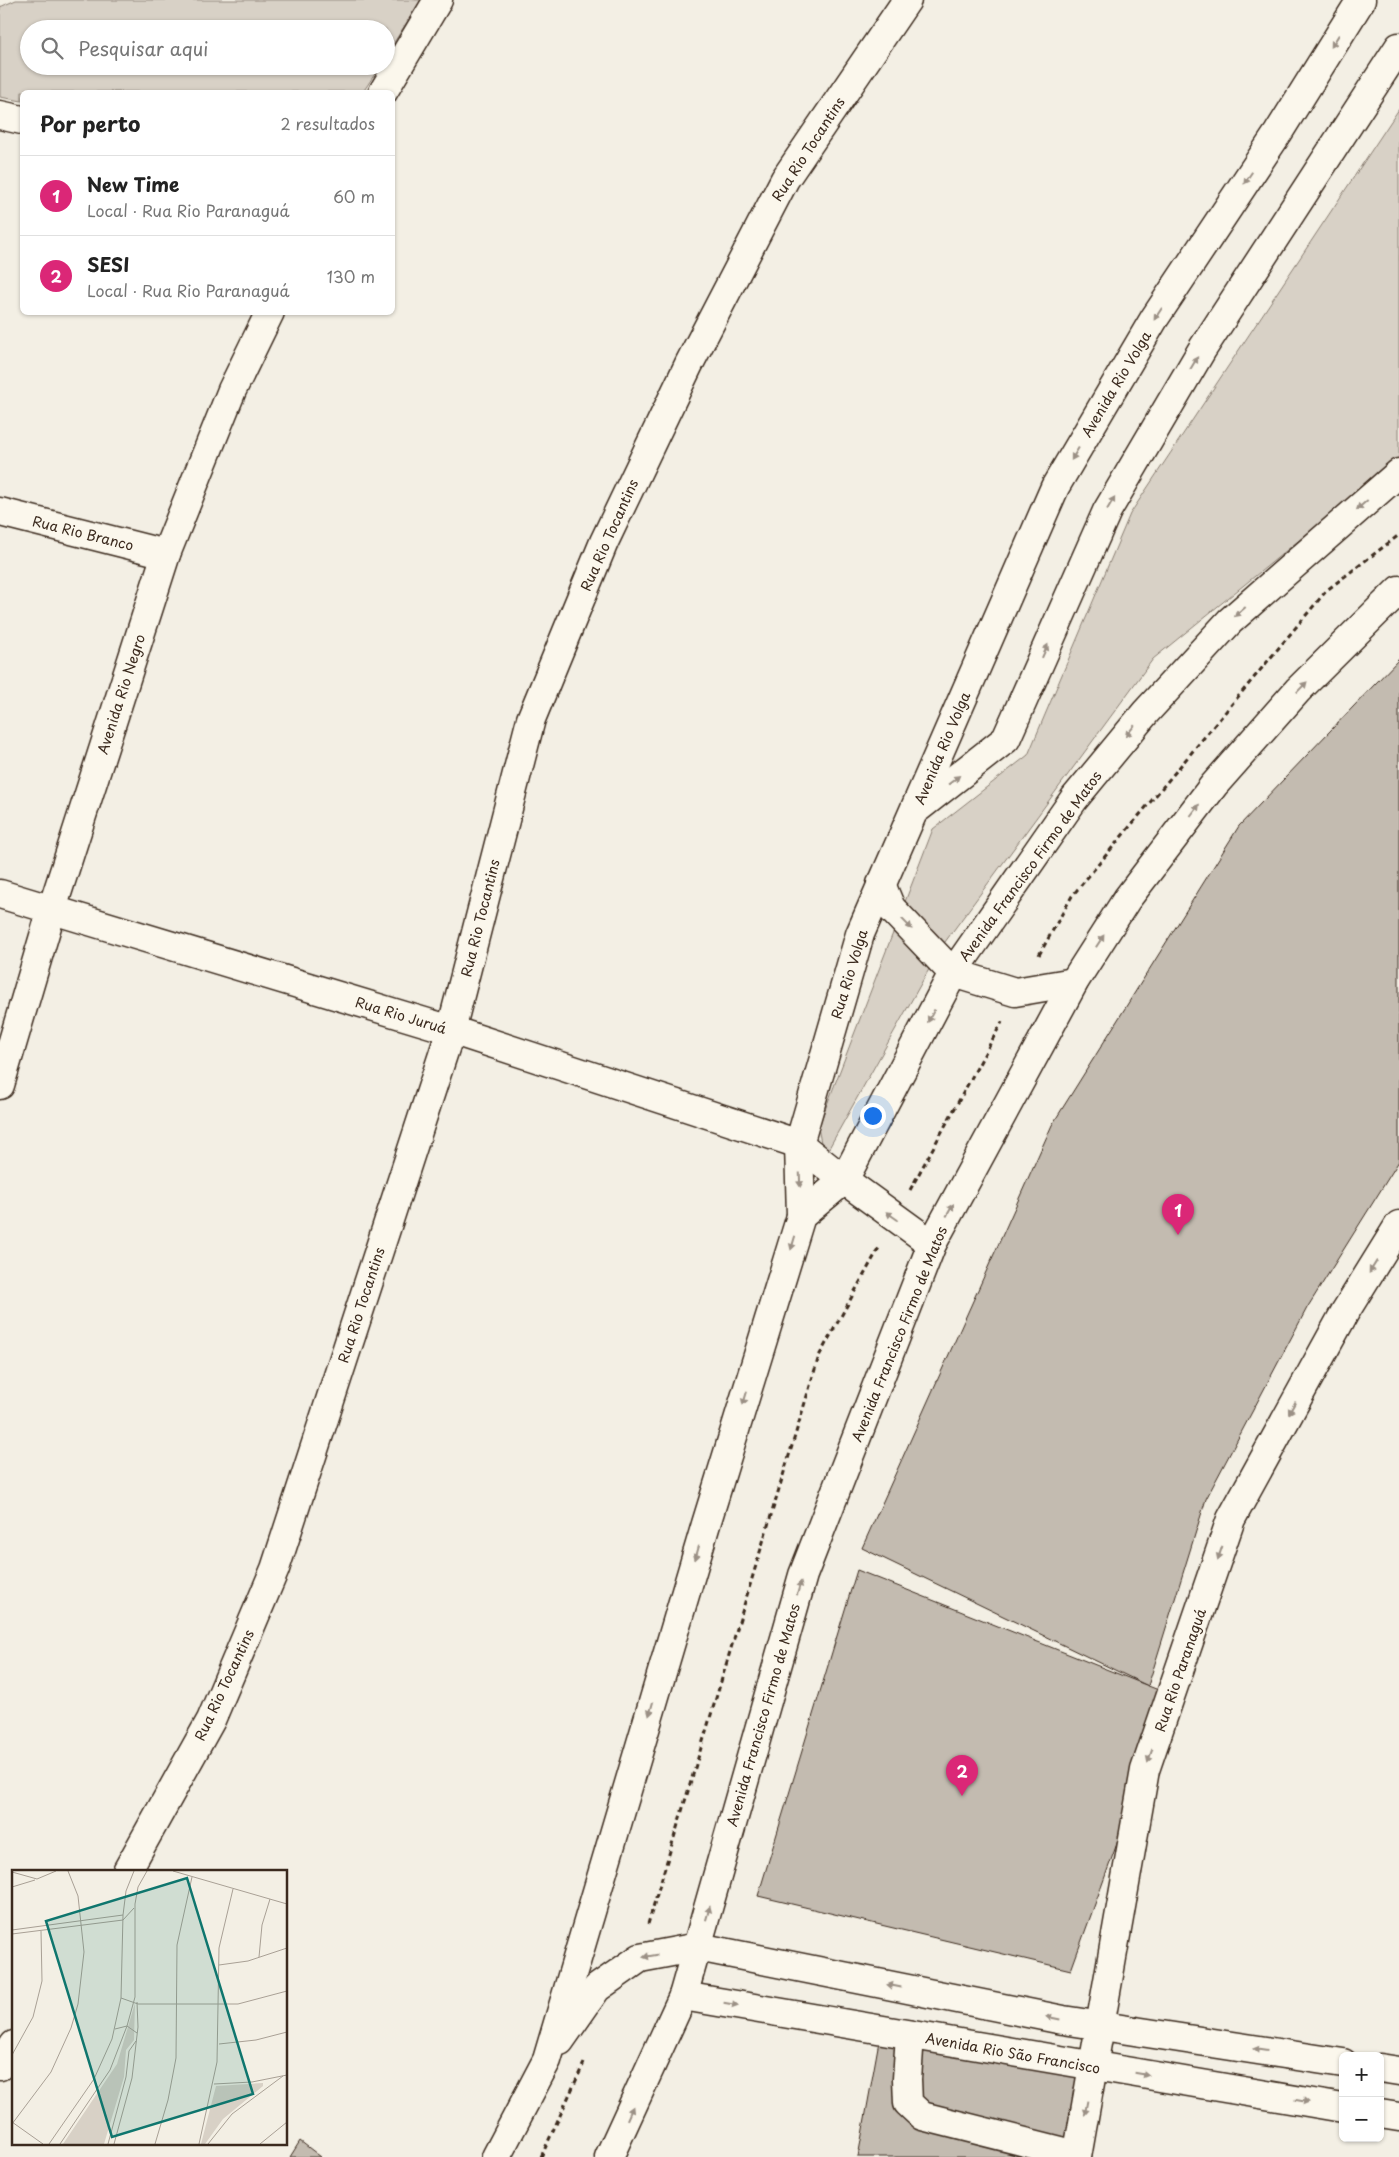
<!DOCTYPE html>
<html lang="pt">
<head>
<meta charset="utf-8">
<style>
	body { margin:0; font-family:"Playpen Sans",sans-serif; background:#f2f2f2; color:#222 }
	.controls { position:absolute; right:15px; bottom:15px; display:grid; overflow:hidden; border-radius:8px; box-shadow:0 1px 4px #0004 }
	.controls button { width:45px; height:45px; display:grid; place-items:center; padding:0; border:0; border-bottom:1px solid #e0e0e0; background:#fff; color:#222; font:25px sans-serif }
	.you { position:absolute; left:872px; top:1115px; width:18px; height:18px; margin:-12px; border:4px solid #fff; border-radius:50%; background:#1a73e8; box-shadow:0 0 0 8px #1a73e833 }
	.badge { display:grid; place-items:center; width:32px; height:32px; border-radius:50%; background:#db2777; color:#fff; font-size:16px; font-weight:700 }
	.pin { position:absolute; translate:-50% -41px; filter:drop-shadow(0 1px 2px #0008) }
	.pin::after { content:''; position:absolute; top:26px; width:18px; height:15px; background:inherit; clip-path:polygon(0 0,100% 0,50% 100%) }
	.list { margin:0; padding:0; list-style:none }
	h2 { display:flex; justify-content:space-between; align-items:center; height:65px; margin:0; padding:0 20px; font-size:21px }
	h2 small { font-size:16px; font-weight:400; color:#767676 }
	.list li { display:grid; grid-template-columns:32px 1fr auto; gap:15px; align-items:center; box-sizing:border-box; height:80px; padding:0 20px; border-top:1px solid #e0e0e0 }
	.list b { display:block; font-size:19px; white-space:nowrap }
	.list p { margin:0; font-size:16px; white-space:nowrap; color:#767676 }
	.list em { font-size:16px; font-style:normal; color:#767676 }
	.icon { flex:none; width:28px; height:28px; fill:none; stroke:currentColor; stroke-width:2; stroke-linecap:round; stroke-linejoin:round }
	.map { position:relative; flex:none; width:1399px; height:2157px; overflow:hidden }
	.search { position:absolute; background:#fff; box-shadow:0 1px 4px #0004; left:20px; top:20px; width:375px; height:55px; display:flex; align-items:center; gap:12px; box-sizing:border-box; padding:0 18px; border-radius:28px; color:#767676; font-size:19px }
	.panel { position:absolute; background:#fff; box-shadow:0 1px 4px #0004; left:20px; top:90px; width:375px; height:225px; border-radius:8px }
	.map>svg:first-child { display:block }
	.green { fill:#d8d1c6; stroke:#8a7e72 }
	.building { fill:#c3bbb0; stroke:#3b2a1e }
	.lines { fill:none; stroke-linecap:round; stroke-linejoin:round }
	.minor-casing { stroke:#3b2a1e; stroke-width:31 }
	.path { stroke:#3b2a1e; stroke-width:3; stroke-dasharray:5 4; stroke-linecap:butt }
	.minor { stroke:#fbf7ec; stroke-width:28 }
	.oneway { fill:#9b9085 }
	.labels { text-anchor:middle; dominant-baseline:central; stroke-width:5; stroke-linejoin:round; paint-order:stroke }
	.street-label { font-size:14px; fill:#3b2a1e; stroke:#fbf7ec }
	.inset-road { fill:none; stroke:#a9a095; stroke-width:1 }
	.view { fill:#0f766e; fill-opacity:0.15; stroke:#0f766e; stroke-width:2.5 }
	.inset-edge { fill:none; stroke:#3b2a1e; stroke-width:2.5 }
</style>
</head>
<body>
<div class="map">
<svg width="1399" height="2157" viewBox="0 0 1399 2157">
	<rect width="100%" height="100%" fill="#f3efe4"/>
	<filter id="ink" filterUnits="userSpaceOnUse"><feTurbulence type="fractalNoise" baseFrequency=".02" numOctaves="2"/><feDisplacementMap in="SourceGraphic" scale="10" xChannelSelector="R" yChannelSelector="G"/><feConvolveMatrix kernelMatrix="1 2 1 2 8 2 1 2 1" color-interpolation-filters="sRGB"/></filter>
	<g filter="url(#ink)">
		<!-- green -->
		<g class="green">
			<polygon points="16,0 421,0 386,55 386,29 29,29 29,66 380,66 363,92 22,92 22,101 0,97 0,7"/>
			<polygon points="1399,109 1399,459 1153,659 942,946 824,1157 818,1128 933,829 1028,755 1130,514"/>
		</g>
		<!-- building -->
		<g class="building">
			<polygon points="1399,659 1399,1161 1307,1308 1206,1499 1148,1686 862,1548 1052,1125 1239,826"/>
			<polygon points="857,1570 1171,1695 1071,1970 758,1896"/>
			<polygon points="879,2041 1086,2073 1066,2157 858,2157"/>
			<polygon points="300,2141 321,2157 290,2157"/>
		</g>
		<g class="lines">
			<!-- minor casing -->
			<g class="minor-casing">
				<g id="minor">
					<polyline points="383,92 438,0"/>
					<polyline points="0,115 22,120"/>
					<polyline points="0,512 166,554"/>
					<polyline points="918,808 1006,739 1107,511 1203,348 1399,47"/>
					<polyline points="881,884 891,908 953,973 1015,992 1074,982"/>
					<polyline points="0,894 451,1030 799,1144 844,1180 932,1244"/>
					<polyline points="0,1085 52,909 166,554 232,390 270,312"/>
					<polyline points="801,1216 799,1144 860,934 1055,487 1154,319 1278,133 1361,0"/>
					<polyline points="127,1871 211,1720 275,1569 451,1030 531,719 604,542 689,364 785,179 907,0"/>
					<polyline points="683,1996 1343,2108"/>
					<polyline points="910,2035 907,2079 908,2103 922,2116 1077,2155"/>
					<polyline points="560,2041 597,1988 640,1958 698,1947 1063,2020 1343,2063"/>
					<polyline points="0,2066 14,2045"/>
					<polyline points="1380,2068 1399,2071"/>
					<polyline points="1380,2114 1399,2117"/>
					<polyline points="496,2157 547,2060 706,1524 801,1216 844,1180 953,973 1074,799 1146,712 1230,621 1399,473"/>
					<polyline points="609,2157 683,1996 803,1575 932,1244 1074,982 1127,899 1214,785 1298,690 1399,590"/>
					<polyline points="1077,2157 1145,1770 1231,1519 1345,1312 1399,1225"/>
				</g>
			</g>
			<!-- path -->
			<g class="path">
				<polyline points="1039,955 1072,896 1327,590 1399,535"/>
				<polyline points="910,1190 1002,1022"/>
				<polyline points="648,1924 819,1356 880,1246"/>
				<polyline points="541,2157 584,2063"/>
			</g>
			<!-- minor -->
			<use href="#minor" class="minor"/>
		</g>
		<!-- one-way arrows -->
		<defs><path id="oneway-solid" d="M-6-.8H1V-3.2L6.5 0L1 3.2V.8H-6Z" transform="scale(1.25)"/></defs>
		<g class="oneway">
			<use href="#oneway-solid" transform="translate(1335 41) rotate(122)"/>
			<use href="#oneway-solid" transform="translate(1248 178) rotate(124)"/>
			<use href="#oneway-solid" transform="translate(1158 314) rotate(123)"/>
			<use href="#oneway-solid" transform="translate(1194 363) rotate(-59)"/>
			<use href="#oneway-solid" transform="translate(1075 454) rotate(121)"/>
			<use href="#oneway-solid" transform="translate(1111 503) rotate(-59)"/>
			<use href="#oneway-solid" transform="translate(1362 505) rotate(139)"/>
			<use href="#oneway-solid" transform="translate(1240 612) rotate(139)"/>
			<use href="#oneway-solid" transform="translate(1045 651) rotate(-66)"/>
			<use href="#oneway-solid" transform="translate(1302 687) rotate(-46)"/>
			<use href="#oneway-solid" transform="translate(1130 731) rotate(129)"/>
			<use href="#oneway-solid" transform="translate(954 780) rotate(-38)"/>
			<use href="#oneway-solid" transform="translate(1195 810) rotate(-53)"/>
			<use href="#oneway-solid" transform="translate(907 924) rotate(46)"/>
			<use href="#oneway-solid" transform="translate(1100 941) rotate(-57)"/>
			<use href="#oneway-solid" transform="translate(931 1016) rotate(118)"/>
			<use href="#oneway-solid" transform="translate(800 1180) rotate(88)"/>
			<use href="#oneway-solid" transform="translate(950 1210) rotate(-61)"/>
			<use href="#oneway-solid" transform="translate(892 1216) rotate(-145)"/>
			<use href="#oneway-solid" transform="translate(793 1243) rotate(107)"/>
			<use href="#oneway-solid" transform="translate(1373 1267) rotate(122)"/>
			<use href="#oneway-solid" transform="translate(745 1398) rotate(107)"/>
			<use href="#oneway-solid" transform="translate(1292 1408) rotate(119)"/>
			<use href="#oneway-solid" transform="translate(697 1553) rotate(106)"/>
			<use href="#oneway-solid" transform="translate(1220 1553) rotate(109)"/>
			<use href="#oneway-solid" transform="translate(799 1588) rotate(-74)"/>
			<use href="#oneway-solid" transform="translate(651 1709) rotate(106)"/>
			<use href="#oneway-solid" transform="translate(1150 1756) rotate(109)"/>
			<use href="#oneway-solid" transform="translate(708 1913) rotate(-74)"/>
			<use href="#oneway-solid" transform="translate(650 1956) rotate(170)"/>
			<use href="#oneway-solid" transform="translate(894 1986) rotate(-169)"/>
			<use href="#oneway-solid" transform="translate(731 2004) rotate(10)"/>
			<use href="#oneway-solid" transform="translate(1053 2018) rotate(-169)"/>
			<use href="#oneway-solid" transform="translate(1260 2050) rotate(-172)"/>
			<use href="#oneway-solid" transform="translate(1142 2074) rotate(9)"/>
			<use href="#oneway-solid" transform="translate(1302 2101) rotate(9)"/>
			<use href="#oneway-solid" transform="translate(1086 2108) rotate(101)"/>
			<use href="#oneway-solid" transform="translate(630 2113) rotate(-66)"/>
		</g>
	</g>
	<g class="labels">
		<!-- street labels -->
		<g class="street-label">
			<text transform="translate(808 149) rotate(-57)">Rua Rio Tocantins</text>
			<text transform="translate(1116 384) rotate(-59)">Avenida Rio Volga</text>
			<text transform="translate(83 533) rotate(14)">Rua Rio Branco</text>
			<text transform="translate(609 535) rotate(-66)">Rua Rio Tocantins</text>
			<text transform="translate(121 694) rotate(-72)">Avenida Rio Negro</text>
			<text transform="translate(942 748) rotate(-67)">Avenida Rio Volga</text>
			<text transform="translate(1030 866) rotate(-54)">Avenida Francisco Firmo de Matos</text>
			<text transform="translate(480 918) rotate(-76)">Rua Rio Tocantins</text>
			<text transform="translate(849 974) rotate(-73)">Rua Rio Volga</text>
			<text transform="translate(401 1015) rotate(17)">Rua Rio Juruá</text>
			<text transform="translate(361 1305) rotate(-72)">Rua Rio Tocantins</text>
			<text transform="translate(899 1334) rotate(-68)">Avenida Francisco Firmo de Matos</text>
			<text transform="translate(1180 1670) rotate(-71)">Rua Rio Paranaguá</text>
			<text transform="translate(224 1685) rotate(-65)">Rua Rio Tocantins</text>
			<text transform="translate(763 1715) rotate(-74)">Avenida Francisco Firmo de Matos</text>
			<text transform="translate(1013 2053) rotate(10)">Avenida Rio São Francisco</text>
		</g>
	</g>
	<!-- overview -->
	<g transform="translate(12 1870)">
		<rect width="275" height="275" fill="#f3efe4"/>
		<path d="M123 133 122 170 114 180 112 207 92 274H51L105 194ZM251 213V216L211 249 193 274H189L204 216Z" fill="#d8d1c6"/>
		<path class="inset-road" d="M161 1 275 34M0 2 25 9 44 1M0 17 23 10M0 60 111 45M0 64 111 50 122 38M247 87 250 55 258 29M207 95 236 91 275 78M109 128 126 134H226L275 121M103 159 115 156 125 163M207 174 244 170 275 162M0 185 21 147 30 111 29 61M202 214 240 212 275 205M0 252 31 274M0 254 39 202 59 158 66 134 72 82 66 26 56 1M37 274 82 209 100 169 109 128 111 45 114 21 122 1M48 274 98 200 115 156 123 127V34L126 17 135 1M96 274 114 207 117 181 124 171M102 274 120 208 126 157 125 132M143 274 156 230 164 188 165 75 180 7M187 274 205 192 207 78 221 19M196 274 220 244 271 206M248 274 275 252"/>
		<path class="view" d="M175 8 241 224 100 267 34 51Z"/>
		<rect width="275" height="275" class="inset-edge"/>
	</g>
</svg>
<div class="controls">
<button>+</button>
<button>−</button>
</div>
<div class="you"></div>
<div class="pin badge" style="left:1178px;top:1235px">1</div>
<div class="pin badge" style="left:962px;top:1796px">2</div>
<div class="search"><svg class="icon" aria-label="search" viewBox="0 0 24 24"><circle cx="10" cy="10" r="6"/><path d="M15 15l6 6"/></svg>Pesquisar aqui</div>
<section class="panel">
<h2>Por perto<small>2 resultados</small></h2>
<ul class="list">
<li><span class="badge">1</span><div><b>New Time</b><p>Local · Rua Rio Paranaguá</p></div><em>60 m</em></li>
<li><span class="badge">2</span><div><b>SESI</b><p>Local · Rua Rio Paranaguá</p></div><em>130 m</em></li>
</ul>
</section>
</div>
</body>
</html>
